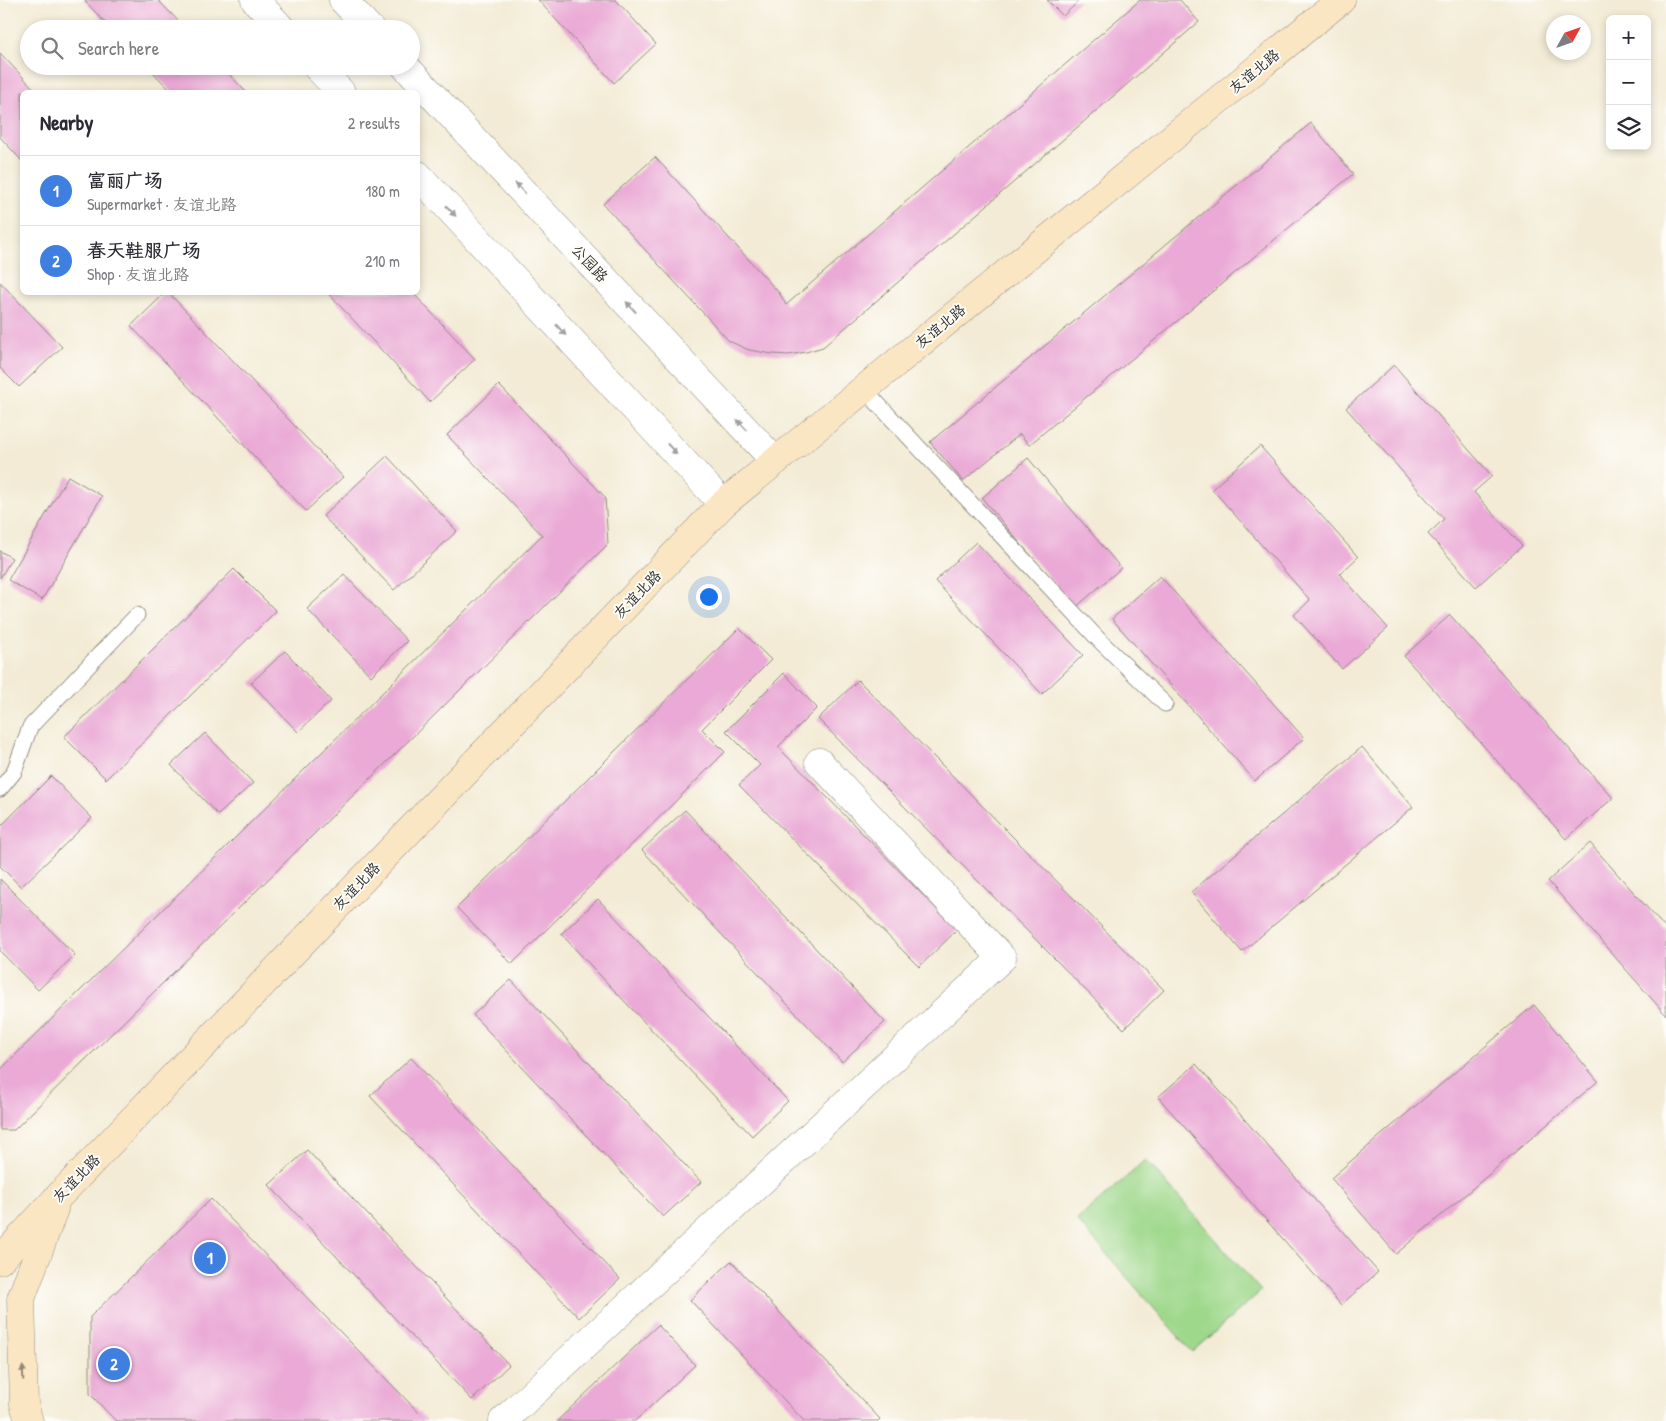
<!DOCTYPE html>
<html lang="en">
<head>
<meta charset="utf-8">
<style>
	body { margin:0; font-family:"Patrick Hand","LXGW WenKai TC",sans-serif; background:#f2f2f3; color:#2b2b33 }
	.controls { position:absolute; right:15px; top:15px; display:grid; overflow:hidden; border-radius:8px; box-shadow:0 2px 8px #0003 }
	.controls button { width:45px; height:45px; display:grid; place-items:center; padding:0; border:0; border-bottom:1px solid #e1e1e2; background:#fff; color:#2b2b33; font:25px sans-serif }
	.compass { position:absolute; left:1546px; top:15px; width:45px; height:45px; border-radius:50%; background:#fff; box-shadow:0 2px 8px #0003; rotate:50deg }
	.you { position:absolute; left:708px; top:596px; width:18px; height:18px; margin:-12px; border:4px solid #fff; border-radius:50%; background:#1a73e8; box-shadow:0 0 0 8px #1a73e833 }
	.badge { display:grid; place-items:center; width:32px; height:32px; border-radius:50%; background:#d93025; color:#fff; font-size:16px; font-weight:700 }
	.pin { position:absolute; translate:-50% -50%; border:2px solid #fff; box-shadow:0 1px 5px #0006 }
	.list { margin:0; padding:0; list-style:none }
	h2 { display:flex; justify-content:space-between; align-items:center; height:65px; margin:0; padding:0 20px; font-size:21px }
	h2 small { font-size:16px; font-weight:400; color:#7c7c81 }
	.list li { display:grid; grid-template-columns:32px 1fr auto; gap:15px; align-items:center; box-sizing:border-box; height:70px; padding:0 20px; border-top:1px solid #e1e1e2 }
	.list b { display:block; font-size:19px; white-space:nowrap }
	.list p { margin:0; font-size:16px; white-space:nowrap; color:#7c7c81 }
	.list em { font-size:16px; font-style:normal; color:#7c7c81 }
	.icon { flex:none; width:28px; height:28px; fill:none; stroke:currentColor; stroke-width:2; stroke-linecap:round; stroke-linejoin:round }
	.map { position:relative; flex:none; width:1666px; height:1421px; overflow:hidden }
	.search { position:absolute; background:#fff; box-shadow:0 2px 8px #0003; left:20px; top:20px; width:400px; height:55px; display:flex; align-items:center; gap:12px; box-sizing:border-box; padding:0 18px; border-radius:28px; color:#7c7c81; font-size:19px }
	.panel { position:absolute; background:#fff; box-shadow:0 2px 8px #0003; left:20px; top:90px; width:400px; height:205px; border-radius:8px }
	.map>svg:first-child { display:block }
	.green { fill:#9ed88b; stroke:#64825b }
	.building { fill:#eaa9d6 }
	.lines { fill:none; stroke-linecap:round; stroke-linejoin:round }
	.service-casing { stroke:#8f8b80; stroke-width:17 }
	.minor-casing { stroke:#8f8b80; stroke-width:29 }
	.tertiary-casing { stroke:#8f8b80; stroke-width:29 }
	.secondary-casing { stroke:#8f8b80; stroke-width:29 }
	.service { stroke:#fff; stroke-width:15 }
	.minor { stroke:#fff; stroke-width:28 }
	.tertiary { stroke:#fff; stroke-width:28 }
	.secondary { stroke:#fbe6c4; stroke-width:28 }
	.oneway { fill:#a0a0a0 }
	.oneway2 { fill:#938878 }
	.labels { text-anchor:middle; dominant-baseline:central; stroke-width:4; stroke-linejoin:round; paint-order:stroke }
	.street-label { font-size:15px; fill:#2b2b2b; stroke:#fdfcf7 }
</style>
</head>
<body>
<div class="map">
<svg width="1666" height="1421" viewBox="0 0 1666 1421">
	<rect width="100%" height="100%" fill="#fdfcf7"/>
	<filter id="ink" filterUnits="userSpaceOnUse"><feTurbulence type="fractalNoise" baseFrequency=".02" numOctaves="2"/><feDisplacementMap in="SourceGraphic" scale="10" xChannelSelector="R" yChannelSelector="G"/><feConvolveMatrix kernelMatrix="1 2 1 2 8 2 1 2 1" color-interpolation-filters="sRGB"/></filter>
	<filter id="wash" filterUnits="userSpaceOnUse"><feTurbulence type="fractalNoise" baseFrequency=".0096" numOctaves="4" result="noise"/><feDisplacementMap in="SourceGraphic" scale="20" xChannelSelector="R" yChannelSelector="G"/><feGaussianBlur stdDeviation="1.12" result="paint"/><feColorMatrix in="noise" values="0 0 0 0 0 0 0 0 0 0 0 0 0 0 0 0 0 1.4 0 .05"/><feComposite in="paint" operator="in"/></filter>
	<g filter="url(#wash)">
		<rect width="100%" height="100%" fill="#f3ebd5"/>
		<!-- green -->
		<polygon class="green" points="1146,1160 1261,1291 1192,1352 1077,1220"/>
		<g id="blocks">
			<!-- building -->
			<g class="building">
				<polygon points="84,0 158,0 186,29 111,29"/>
				<polygon points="538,0 616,0 656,44 614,83"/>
				<polygon points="1047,0 1080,0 1063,16"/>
				<polygon points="1140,0 1180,0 1199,22 823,347 806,352 789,355 772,354 749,350 729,341 603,204 655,157 780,294 786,305"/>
				<polygon points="0,53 37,92 22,92 22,161 0,137"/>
				<polygon points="147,66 221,66 246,92 172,92"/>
				<polygon points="1311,123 1353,174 1029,445 1020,434 963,481 930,442"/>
				<polygon points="0,282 62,347 19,387 0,368"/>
				<polygon points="166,292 168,292 343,477 306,511 131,326"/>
				<polygon points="327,292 412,292 475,359 430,402"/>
				<polygon points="1394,365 1492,476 1474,492 1522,546 1476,587 1428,534 1444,519 1346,408"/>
				<polygon points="499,385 605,497 608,544 14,1130 0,1130 0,1070 542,535 447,435"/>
				<polygon points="1260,446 1358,557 1340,574 1388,628 1342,669 1294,615 1310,600 1212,489"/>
				<polygon points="387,456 457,531 394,590 323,516"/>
				<polygon points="1028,458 1121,568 1075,608 982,498"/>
				<polygon points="68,476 102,496 42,600 8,580"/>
				<polygon points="976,542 1083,655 1042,694 935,581"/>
				<polygon points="0,551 12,558 0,578"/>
				<polygon points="234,569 276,611 106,779 64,737"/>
				<polygon points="344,574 407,641 371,676 307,609"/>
				<polygon points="1160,576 1304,738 1255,781 1112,619"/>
				<polygon points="1450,615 1613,798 1566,839 1404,656"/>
				<polygon points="739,628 771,660 702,729 725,752 512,964 457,908"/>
				<polygon points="285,651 331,701 298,732 251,683"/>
				<polygon points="784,673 817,708 778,747 957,930 919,967 739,785 760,765 726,731"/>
				<polygon points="858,680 1164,990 1124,1029 818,719"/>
				<polygon points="205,733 253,783 218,815 171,765"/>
				<polygon points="1362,747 1413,807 1242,952 1191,892"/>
				<polygon points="51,776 92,818 21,887 0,866 0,827"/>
				<polygon points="685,810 885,1022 842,1062 642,850"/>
				<polygon points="1590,843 1666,929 1666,1015 1548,881"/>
				<polygon points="0,879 75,955 38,990 0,951"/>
				<polygon points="598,899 788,1101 752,1136 561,934"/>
				<polygon points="511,980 701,1182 663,1217 473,1015"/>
				<polygon points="1534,1005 1598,1081 1396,1254 1331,1178"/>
				<polygon points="411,1058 620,1279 579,1318 370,1096"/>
				<polygon points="1196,1064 1378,1272 1341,1305 1158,1097"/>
				<polygon points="307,1150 509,1365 472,1400 269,1185"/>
				<polygon points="211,1199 427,1421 116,1421 90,1394 90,1317"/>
				<polygon points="731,1261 880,1419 878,1421 804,1421 690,1300"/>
				<polygon points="658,1325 695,1365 635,1421 557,1421"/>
			</g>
		</g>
	</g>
	<g filter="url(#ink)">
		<use href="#blocks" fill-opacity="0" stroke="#8f8b80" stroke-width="1"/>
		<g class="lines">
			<!-- service casing -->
			<g class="service-casing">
				<g id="service">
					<polyline points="864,389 1100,641 1165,704"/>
					<polyline points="0,789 14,772 30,727 137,615"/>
				</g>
			</g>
			<!-- minor casing -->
			<g class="minor-casing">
				<polyline id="minor" points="503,1421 1002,958 819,762"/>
			</g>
			<!-- tertiary casing -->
			<g class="tertiary-casing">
				<g id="tertiary">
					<polyline points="255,0 282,29"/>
					<polyline points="343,0 370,29"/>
					<polyline points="316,66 341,92"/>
					<polyline points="405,66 775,461"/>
					<polyline points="418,175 723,504"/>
				</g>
			</g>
			<!-- secondary casing -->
			<g class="secondary-casing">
				<g id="secondary">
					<polyline points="0,1260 58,1197 723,504 1341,0"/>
					<polyline points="29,1421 24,1404 21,1299 54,1209"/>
				</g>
			</g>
			<!-- service -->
			<use href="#service" class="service"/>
			<!-- minor -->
			<use href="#minor" class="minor"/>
			<!-- tertiary -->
			<use href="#tertiary" class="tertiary"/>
			<!-- secondary -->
			<use href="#secondary" class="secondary"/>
		</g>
		<!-- one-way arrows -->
		<defs><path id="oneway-solid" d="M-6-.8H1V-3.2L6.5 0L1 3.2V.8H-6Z" transform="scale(1.25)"/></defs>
		<g class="oneway">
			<use href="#oneway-solid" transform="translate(520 188) rotate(-133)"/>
			<use href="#oneway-solid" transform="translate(451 211) rotate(47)"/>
			<use href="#oneway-solid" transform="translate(631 307) rotate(-133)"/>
			<use href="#oneway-solid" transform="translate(561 330) rotate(47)"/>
			<use href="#oneway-solid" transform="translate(742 425) rotate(-133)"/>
			<use href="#oneway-solid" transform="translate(672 449) rotate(47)"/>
		</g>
		<use class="oneway2" href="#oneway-solid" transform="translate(23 1373) rotate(-92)"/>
	</g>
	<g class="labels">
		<!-- street labels -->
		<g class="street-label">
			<text transform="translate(1254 71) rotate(-39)">友谊北路</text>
			<text transform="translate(590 263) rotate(47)">公园路</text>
			<text transform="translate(940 326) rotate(-39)">友谊北路</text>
			<text transform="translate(637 594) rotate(-46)">友谊北路</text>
			<text transform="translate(356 886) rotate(-46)">友谊北路</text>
			<text transform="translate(76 1178) rotate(-46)">友谊北路</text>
		</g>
	</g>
</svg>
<div class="controls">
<button>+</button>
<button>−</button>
<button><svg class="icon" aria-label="layers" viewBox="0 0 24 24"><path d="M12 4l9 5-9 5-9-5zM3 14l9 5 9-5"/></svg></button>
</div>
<svg class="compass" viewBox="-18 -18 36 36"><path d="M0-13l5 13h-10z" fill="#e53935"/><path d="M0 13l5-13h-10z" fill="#7c7c81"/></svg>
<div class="you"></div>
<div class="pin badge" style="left:210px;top:1258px;background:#3f7fe0">1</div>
<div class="pin badge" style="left:114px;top:1364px;background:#3f7fe0">2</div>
<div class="search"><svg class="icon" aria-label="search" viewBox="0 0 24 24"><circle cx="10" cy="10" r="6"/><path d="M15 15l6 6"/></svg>Search here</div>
<section class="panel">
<h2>Nearby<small>2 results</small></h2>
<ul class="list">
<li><span class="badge" style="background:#3f7fe0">1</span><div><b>富丽广场</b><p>Supermarket · 友谊北路</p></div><em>180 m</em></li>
<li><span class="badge" style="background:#3f7fe0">2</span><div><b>春天鞋服广场</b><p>Shop · 友谊北路</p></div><em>210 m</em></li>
</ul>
</section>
</div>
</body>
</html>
